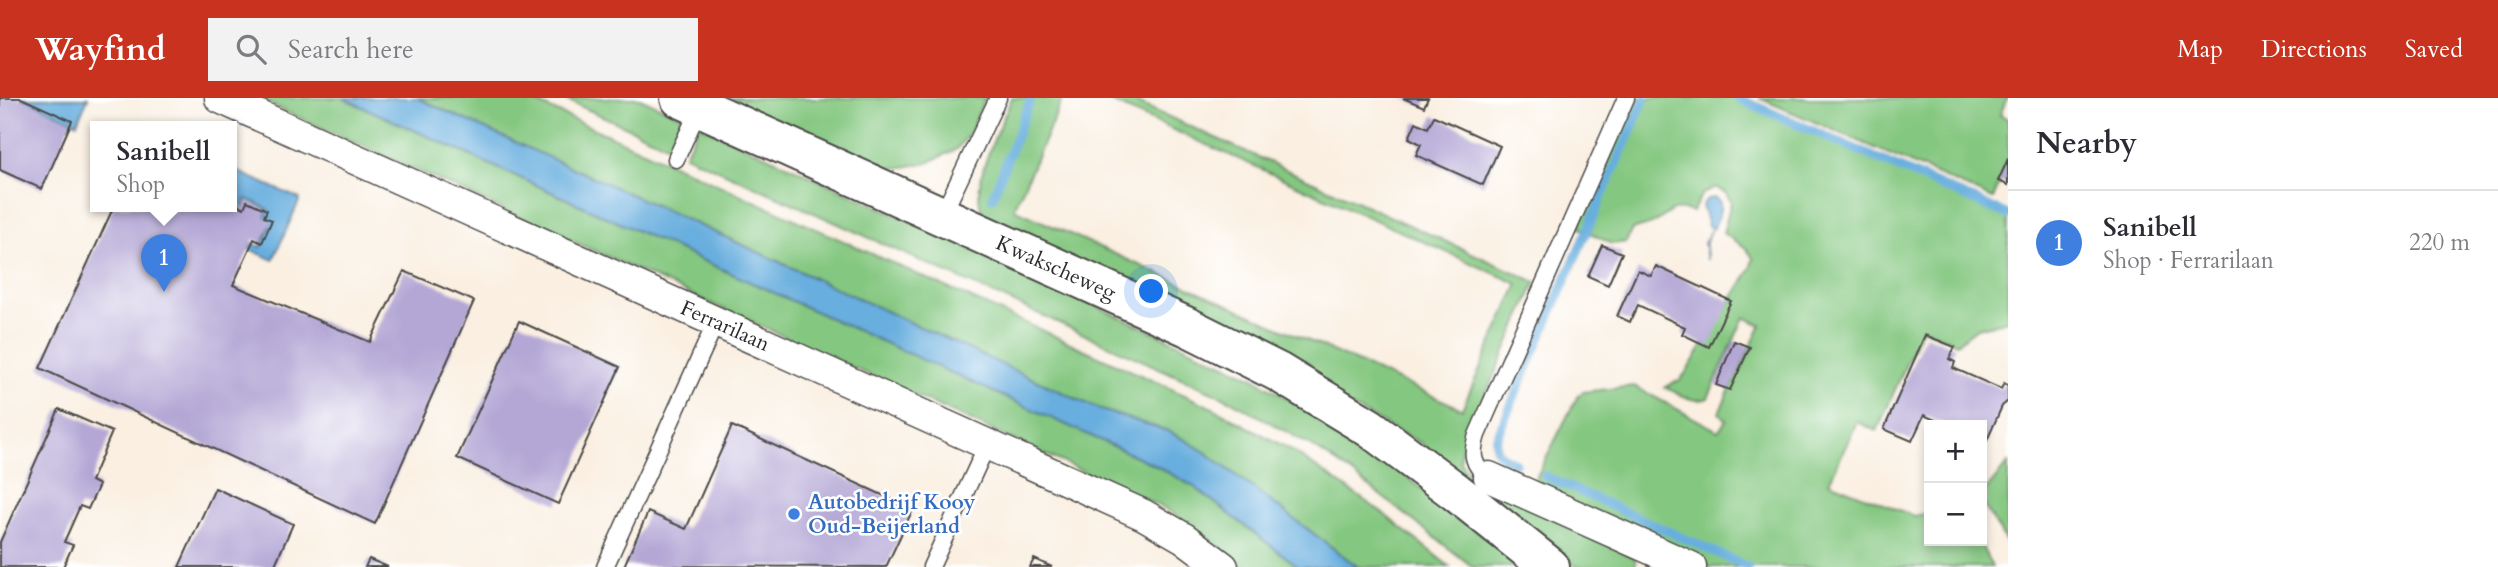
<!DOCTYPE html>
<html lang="en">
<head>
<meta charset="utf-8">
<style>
	body { margin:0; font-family:Cardo,serif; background:#f2f2f3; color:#2b2b33 }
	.controls { position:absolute; right:21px; bottom:21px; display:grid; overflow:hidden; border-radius:0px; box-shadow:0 4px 10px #0003 }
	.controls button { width:63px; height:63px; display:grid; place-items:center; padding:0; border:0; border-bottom:2px solid #e1e1e2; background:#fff; color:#2b2b33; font:35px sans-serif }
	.you { position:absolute; left:1152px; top:194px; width:24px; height:24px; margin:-18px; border:5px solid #fff; border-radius:50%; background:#1a73e8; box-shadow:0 0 0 10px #1a73e833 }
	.badge { display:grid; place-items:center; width:46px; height:46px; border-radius:50%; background:#c8321e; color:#fff; font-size:23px; font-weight:700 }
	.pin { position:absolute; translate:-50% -58px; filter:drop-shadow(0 2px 4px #0008) }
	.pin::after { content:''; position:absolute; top:37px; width:24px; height:21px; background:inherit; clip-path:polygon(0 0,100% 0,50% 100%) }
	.popup { position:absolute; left:90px; top:23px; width:147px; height:91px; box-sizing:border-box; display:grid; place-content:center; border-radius:0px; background:#fff; filter:drop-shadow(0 2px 5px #0005); font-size:23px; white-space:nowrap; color:#7c7c81 }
	.popup b { font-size:26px; color:#2b2b33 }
	.popup::after { content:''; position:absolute; left:50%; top:100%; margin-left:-14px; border:14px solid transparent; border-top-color:#fff }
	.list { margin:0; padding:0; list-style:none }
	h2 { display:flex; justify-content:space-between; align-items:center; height:91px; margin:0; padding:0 28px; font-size:30px }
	h2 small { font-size:23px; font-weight:400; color:#7c7c81 }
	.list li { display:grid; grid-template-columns:46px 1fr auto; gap:21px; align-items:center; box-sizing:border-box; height:105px; padding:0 28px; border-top:2px solid #e1e1e2 }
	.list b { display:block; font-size:26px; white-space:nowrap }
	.list p { margin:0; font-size:23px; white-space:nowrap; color:#7c7c81 }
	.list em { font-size:23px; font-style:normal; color:#7c7c81 }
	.icon { flex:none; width:38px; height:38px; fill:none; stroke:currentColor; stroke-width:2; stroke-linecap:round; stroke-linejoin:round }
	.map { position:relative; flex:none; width:2008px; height:469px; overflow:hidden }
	header { display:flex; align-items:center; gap:42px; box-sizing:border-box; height:98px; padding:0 35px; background:#c8321e; color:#fff }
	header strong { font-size:33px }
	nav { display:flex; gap:38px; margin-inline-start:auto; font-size:24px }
	.search { width:490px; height:63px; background:#f2f2f3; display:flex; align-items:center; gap:18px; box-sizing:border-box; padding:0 24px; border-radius:0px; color:#7c7c81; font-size:26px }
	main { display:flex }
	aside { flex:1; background:#fff }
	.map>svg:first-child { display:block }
	.green { fill:#84c780; stroke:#587956; stroke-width:2 }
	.water { fill:#68aede; stroke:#4a6c84; stroke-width:2 }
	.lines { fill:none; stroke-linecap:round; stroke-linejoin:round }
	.stream { stroke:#68aede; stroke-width:9 }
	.building { fill:#b4a7d5 }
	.lane-casing { stroke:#4a4846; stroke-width:19 }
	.street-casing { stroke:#4a4846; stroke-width:33 }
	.primary-casing { stroke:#4a4846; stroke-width:42 }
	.lane { stroke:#fff; stroke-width:16 }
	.street { stroke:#fff; stroke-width:30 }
	.primary { stroke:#fff; stroke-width:38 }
	.shop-dot { fill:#3f7fe0; stroke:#fff; stroke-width:2.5 }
	.labels { text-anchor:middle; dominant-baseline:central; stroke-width:5; stroke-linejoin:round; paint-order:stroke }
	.street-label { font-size:21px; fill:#2b2b2b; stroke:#fff }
	.shop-label { font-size:21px; font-weight:bold; fill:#366cbe; stroke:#fff; text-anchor:start }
</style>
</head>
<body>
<header>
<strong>Wayfind</strong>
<div class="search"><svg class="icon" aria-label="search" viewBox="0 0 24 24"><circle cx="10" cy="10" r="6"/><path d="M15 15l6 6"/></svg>Search here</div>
<nav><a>Map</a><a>Directions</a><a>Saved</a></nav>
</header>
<main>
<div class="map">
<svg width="2008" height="469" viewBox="0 0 2008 469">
	<rect width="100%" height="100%" fill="#fff"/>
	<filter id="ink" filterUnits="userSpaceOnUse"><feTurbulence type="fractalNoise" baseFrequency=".0143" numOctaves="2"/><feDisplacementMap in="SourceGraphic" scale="14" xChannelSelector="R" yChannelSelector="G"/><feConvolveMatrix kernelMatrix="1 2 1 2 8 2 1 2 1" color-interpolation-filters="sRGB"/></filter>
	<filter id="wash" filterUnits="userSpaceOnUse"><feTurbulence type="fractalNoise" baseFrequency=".00686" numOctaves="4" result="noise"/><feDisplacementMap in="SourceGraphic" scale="28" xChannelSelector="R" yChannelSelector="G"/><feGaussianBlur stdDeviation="1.57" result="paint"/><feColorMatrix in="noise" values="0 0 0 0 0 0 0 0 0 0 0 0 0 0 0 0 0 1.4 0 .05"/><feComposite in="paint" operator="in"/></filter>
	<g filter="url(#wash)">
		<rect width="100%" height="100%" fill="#faefe1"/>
		<!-- green -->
		<g class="green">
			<polygon points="256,0 343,0 1153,366 1193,388 1299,469 1245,469 1187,424 1164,410"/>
			<polygon points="417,0 526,0 1072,246 1211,309 1291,352 1380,413 1450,469 1358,469 1205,354 1187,343 1168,333 1104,313 1081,303 725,139"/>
			<polygon points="562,0 640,0 687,21 673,50"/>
			<polygon points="732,0 985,0 971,33 957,51 927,65 903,69 892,70 866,65 742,10"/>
			<path d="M1012 0H1063L1014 111 1462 311 1518 186 1102 0H1127L1536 184 1462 349 1460 363 1468 375 1482 384 1635 460 1636 469H1577L1421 345 985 118C965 93 1001 27 1012 0Z"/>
			<path d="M1635 0H1737L2008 117V222L1977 230 1957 245 1922 230 1877 333 1857 324 1829 384 1914 418 1929 415V443H1979L1992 469H1709L1531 390 1573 307 1579 297 1583 294 1634 288 1718 333 1726 322 1719 315 1720 312 1761 227 1744 219 1708 300C1693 306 1679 296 1665 289L1680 282 1685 276 1750 172 1753 160 1746 150 1723 135 1731 104 1726 95 1716 90 1702 96 1692 114C1668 107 1671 116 1654 125 1647 129 1638 129 1631 133L1626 144 1612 146 1578 129Z"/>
			<polygon points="1759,0 2007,0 2000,17 2008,21 2008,61 1993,101"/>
			<polygon points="699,27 1252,279 1377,356 1524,469 1473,469 1345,370 1310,347 1230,302 685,57"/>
			<polygon points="2008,365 2008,447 1982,404 1982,397"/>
		</g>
		<!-- water -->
		<g class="water">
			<polygon points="21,0 88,0 77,25"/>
			<polygon points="343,0 417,0 725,139 1081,303 1104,313 1168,333 1187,343 1205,354 1358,469 1299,469 1193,388 1153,366"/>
			<polygon points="232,71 300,101 273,162 249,151 251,145 261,149 270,129 262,126 268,111 247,101 240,114 232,108"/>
			<path d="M1715 100 1720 104C1722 119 1713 128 1707 141 1704 147 1708 157 1707 162L1704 145 1712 130 1708 128 1702 108 1707 101Z"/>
		</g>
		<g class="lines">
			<!-- stream -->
			<g class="stream">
				<polyline points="1737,0 2008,117"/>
				<polyline points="992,100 1031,0"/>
				<path d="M1515 365C1503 359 1493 356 1496 341L1645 0"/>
				<polyline points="1545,378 1748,469"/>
			</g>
		</g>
		<g id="blocks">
			<!-- building -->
			<g class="building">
				<polygon points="0,0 21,0 72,23 42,91 0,72"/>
				<polygon points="1403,0 1428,0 1424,9"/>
				<polygon points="1434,18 1500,48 1483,87 1416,57 1421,46 1409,40 1416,24 1428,30"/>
				<polygon points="2008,61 2008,87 1998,83"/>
				<polygon points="247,103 267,112 264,119 272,122 262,145 254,141 233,187 370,244 404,173 474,203 375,426 40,270 114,108 160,108 174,115 176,111 170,108 232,108 232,104 244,110"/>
				<polygon points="1602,147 1622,155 1608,187 1588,178"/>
				<polygon points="1656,168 1731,203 1709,249 1682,236 1685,229 1638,207 1630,224 1617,218 1638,172 1651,178"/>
				<polygon points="519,223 620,269 558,406 457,360"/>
				<polygon points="1925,237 1955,249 1949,261 1955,264 1953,270 2001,291 2004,285 2008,287 2008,303 2002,308 1985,347 1982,346 1982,327 1946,327 1924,317 1912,343 1884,331"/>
				<polygon points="1734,243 1750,249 1730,292 1716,287"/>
				<polygon points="59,311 112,334 91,383 99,387 88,411 80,408 64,444 73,447 63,469 0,469 0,444"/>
				<polygon points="732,328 913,411 886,469 624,468 648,414 686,431"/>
				<polygon points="215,390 293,426 274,469 179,469"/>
				<polygon points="369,461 388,469 365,469"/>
				<polygon points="1034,461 1052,469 1030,469"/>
			</g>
		</g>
	</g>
	<g filter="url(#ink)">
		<use href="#blocks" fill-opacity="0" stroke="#4a4846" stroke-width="2"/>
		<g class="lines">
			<!-- lane casing -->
			<g class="lane-casing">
				<g id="lane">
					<polyline points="676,61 700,9"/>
					<polyline points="942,118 998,0"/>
					<path d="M1489 379C1472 368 1471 356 1477 337L1626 0"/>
					<polyline points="605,469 716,224"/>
					<polyline points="931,469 987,347"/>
				</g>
			</g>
			<!-- street casing -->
			<g class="street-casing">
				<g id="street">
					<polyline points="220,0 1144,417 1184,440 1223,469"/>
					<polyline points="1489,379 1691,469"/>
				</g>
			</g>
			<!-- primary casing -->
			<g class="primary-casing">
				<polyline id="primary" points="680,0 1188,229 1278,274 1370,330 1456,394 1550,469"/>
			</g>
			<!-- lane -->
			<use href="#lane" class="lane"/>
			<!-- street -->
			<use href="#street" class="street"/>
			<!-- primary -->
			<use href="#primary" class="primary"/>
		</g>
	</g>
	<!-- markers -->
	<circle class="shop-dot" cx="794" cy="416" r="7"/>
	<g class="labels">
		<!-- street labels -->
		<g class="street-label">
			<text transform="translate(1056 170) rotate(24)">Kwakscheweg</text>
			<text transform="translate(725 228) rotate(24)">Ferrarilaan</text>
		</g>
		<!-- shop labels -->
		<g class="shop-label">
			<text x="808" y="404">Autobedrijf Kooy<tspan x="808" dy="24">Oud-Beijerland</tspan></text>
		</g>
	</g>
</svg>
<div class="controls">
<button>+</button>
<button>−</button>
</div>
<div class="you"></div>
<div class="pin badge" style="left:164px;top:194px;background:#3f7fe0">1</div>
<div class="popup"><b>Sanibell</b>Shop</div>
</div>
<aside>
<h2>Nearby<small></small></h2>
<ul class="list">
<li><span class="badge" style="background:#3f7fe0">1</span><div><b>Sanibell</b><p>Shop · Ferrarilaan</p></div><em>220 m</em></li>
</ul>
</aside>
</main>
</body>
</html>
